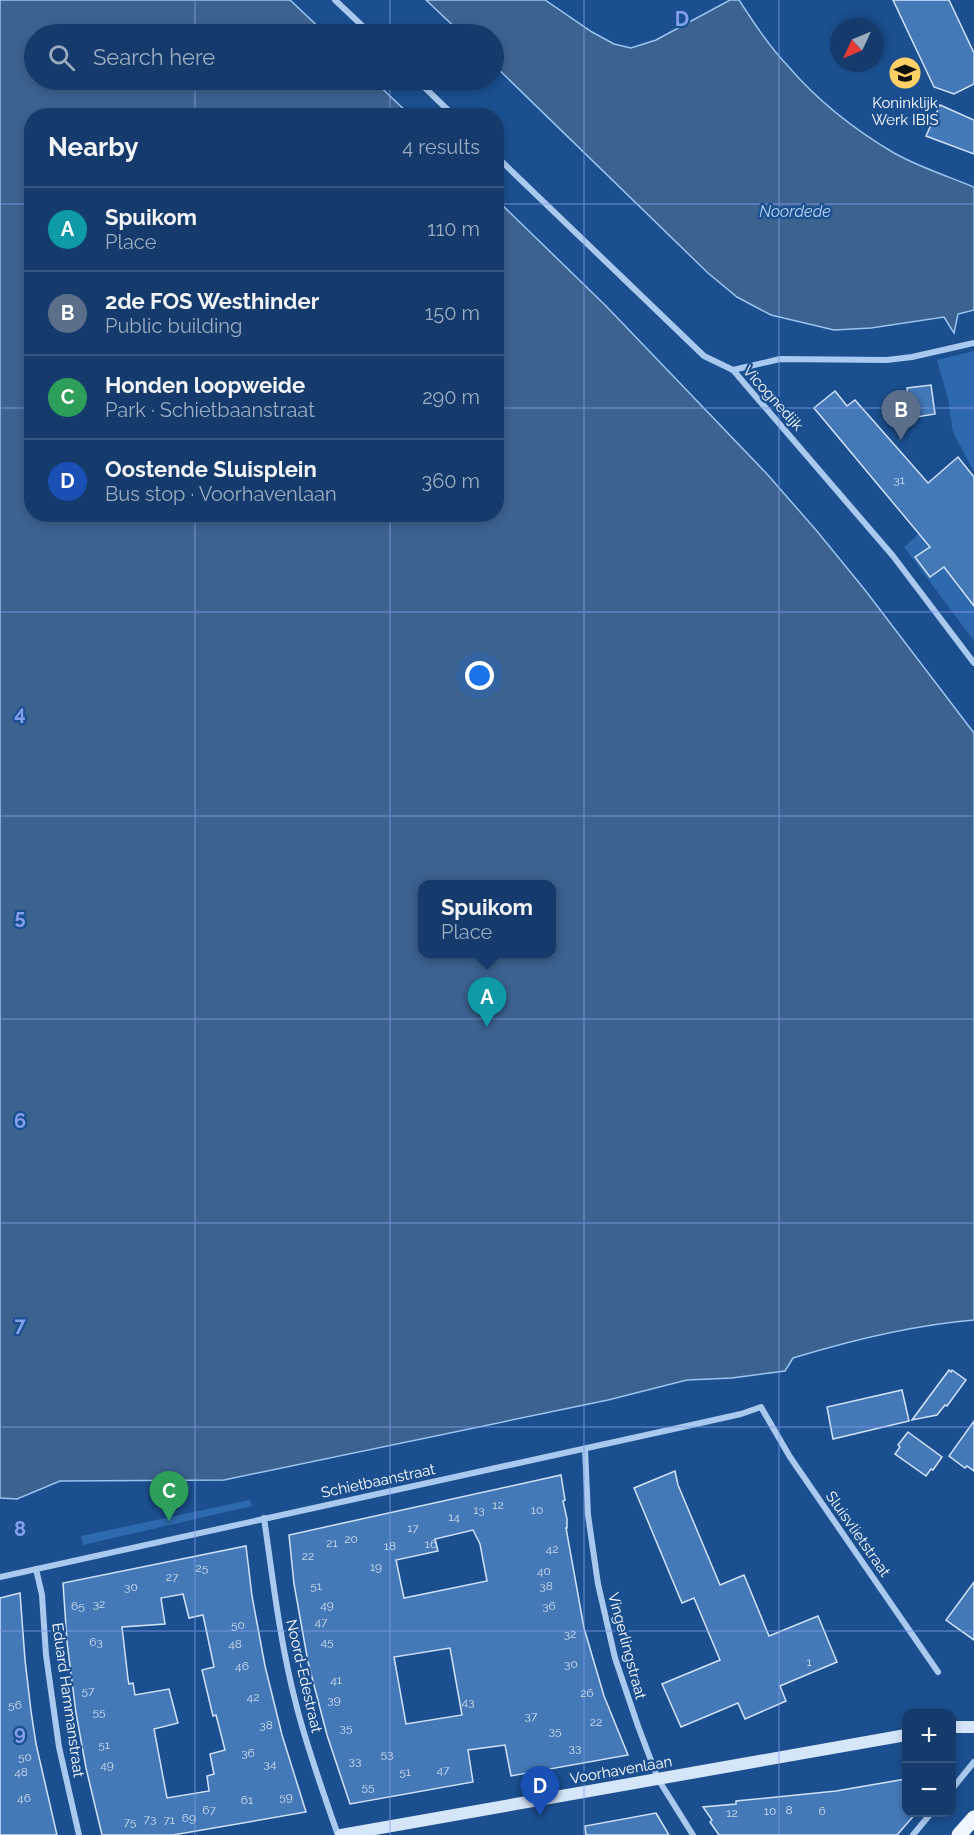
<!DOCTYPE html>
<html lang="en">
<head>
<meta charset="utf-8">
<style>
	body { margin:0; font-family:Raleway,sans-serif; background:#214673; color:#f1f3f6 }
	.controls { position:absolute; right:18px; bottom:18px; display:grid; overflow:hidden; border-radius:12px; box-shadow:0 3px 9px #0003 }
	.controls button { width:54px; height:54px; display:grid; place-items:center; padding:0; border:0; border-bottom:2px solid #33557e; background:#143b6b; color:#f1f3f6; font:30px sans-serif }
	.compass { position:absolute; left:830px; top:18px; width:54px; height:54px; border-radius:50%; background:#143b6b; box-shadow:0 3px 9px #0003; rotate:226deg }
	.you { position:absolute; left:480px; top:676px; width:21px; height:21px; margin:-15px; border:4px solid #fff; border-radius:50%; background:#1a73e8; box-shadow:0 0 0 9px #1a73e833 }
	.badge { display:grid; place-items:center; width:39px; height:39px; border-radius:50%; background:#d6ab8b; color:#fff; font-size:20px; font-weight:700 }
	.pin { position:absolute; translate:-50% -50px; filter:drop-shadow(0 2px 3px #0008) }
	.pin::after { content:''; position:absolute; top:32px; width:21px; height:18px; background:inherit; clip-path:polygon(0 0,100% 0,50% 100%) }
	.popup { position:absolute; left:418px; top:880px; width:138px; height:78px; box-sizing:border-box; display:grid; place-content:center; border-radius:12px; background:#143b6b; filter:drop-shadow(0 2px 4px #0005); font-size:20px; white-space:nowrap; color:#9dadc1 }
	.popup b { font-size:22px; color:#f1f3f6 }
	.popup::after { content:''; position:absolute; left:50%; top:100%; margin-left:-12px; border:12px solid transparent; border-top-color:#143b6b }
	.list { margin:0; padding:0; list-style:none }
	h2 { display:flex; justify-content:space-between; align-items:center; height:78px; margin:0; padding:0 24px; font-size:26px }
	h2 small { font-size:20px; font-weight:400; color:#9dadc1 }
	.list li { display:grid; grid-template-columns:39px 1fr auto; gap:18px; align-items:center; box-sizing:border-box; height:84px; padding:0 24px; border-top:2px solid #33557e }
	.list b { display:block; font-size:22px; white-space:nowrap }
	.list p { margin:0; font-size:20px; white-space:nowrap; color:#9dadc1 }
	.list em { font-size:20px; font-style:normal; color:#9dadc1 }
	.icon { flex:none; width:33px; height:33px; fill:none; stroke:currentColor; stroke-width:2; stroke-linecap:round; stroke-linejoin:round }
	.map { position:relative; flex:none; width:974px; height:1835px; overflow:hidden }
	.search { position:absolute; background:#143b6b; box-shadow:0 3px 9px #0003; left:24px; top:24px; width:480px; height:66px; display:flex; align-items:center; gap:15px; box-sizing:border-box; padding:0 21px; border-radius:33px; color:#9dadc1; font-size:22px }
	.panel { position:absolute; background:#143b6b; box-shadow:0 3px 9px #0003; left:24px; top:108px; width:480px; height:414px; border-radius:24px }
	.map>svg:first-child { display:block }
	.green { fill:#2e69ad }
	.water { fill:#3c6290; stroke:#9cc4f0; stroke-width:1.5; fill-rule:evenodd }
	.building { fill:#4478b7; stroke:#cfe3fa; stroke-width:1.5; fill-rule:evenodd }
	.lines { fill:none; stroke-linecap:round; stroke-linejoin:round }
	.street { stroke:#a9c9ee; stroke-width:6 }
	.secondary { stroke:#d6e6fa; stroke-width:12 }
	.primary { stroke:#f0f6ff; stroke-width:15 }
	.grid { fill:none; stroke:#839eea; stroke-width:1.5; stroke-opacity:0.55 }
	.labels { text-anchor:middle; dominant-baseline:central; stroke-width:4.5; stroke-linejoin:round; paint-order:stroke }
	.number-label { font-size:12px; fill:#d0dded }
	.poi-label { font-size:15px; fill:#fff; stroke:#1b4f8f }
	.street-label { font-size:15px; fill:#fff; stroke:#1b4f8f }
	.water-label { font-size:16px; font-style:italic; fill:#b5d3f5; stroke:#1b4f8f }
	.grid-label { font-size:20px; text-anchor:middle; font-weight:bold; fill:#839eea; stroke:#1b4f8f; stroke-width:4.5; stroke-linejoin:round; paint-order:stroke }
</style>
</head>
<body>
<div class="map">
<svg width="974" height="1835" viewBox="0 0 974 1835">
	<rect width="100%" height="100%" fill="#1b4f8f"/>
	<!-- green -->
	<g class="green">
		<polygon points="974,351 974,472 953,432 948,399 937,360"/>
		<polygon points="974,486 974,641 904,547"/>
		<polygon points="250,1500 252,1506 83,1545 81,1536"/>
	</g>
	<!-- water -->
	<g class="water">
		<path d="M0 0H290L326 34H34V80H373L410 115 32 116V514H496L497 200 606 306 767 474 816 530 865 590 974 733V1320C913 1325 852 1340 793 1358L785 1371 732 1378 687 1380 608 1400 224 1480 60 1481 17 1499 0 1498ZM422 884H552V954H422Z"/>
		<path d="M426 0H545L592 32 614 44 631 48 656 40 730 0H739C754 23 769 46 788 66 817 100 855 130 894 153 919 167 947 176 974 187V310L958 314 954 333 944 317 871 328 834 330 771 315 737 297 708 273 494 65V34H462Z"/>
	</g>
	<!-- building -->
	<g class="building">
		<polygon points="893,0 949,0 974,53 974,84 954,94 934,87"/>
		<polygon points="940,105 974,120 974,154 926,136"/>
		<polygon points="931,385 935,414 899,420 896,399 908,398 907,388"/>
		<polygon points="835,391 847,406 855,400 928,483 958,457 974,477 974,606 944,567 930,577 915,557 930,547 814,408"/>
		<polygon points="949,1370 951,1372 952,1370 966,1380 947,1406 945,1405 937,1415 912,1420"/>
		<polygon points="902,1390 909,1421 833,1439 827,1407"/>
		<polygon points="974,1421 974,1471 967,1466 965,1468 949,1456"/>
		<polygon points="908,1432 942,1457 933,1470 931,1469 926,1476 895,1454 900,1447 898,1445"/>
		<polygon points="675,1471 678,1485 720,1585 744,1575 769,1636 818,1616 837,1662 780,1686 786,1701 745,1719 738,1703 681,1727 662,1684 720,1660 694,1598 682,1603 634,1488"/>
		<path d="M561 1475 565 1500 563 1501 567 1519V1528H566L584 1628 604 1696 628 1755 511 1776 505 1745 468 1750 473 1782 350 1804 327 1735 308 1662 294 1584 289 1535ZM473 1530 480 1544 487 1581 404 1598 396 1560 438 1551 435 1539ZM450 1648 462 1715 406 1724 394 1657Z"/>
		<path d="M246 1546 252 1596 265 1666 282 1735 306 1812 173 1835H102L86 1768 76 1713 67 1642 63 1583ZM183 1594 189 1618 203 1615 214 1667 202 1670 213 1716 216 1715 225 1750 210 1754 214 1774 207 1776 209 1791 167 1798 154 1729 178 1723 169 1689 135 1695 133 1683 129 1684 128 1679 122 1627 165 1624 161 1598Z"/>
		<polygon points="974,1582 974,1640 946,1620"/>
		<polygon points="20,1593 25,1660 31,1711 36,1744 57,1835 0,1835 0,1598"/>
		<polygon points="906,1779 906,1812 917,1812 897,1835 719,1835 710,1822 712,1820 703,1807 736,1804 736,1801 836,1791"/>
		<polygon points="656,1813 669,1835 586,1835 585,1826"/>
	</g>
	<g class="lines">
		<!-- street -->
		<g class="street">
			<polyline points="335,0 371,34"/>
			<polyline points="417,80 454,116"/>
			<polyline points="496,156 704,356 733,370 893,556 974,663"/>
			<polyline points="733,370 780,359 887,360 912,357 974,343"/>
			<polyline points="585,1449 588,1515 598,1584 615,1658 638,1726 658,1779 693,1835"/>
			<path d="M264 1518C273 1580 280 1643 296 1704 307 1748 323 1792 338 1835"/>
			<polyline points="36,1569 42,1595 46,1655 59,1747 79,1835"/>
			<polyline points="0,1577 678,1428 741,1414 761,1407 790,1457 938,1672"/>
			<polyline points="952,1789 974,1762"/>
			<polyline points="913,1835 932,1812"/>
		</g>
		<!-- secondary -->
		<g class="secondary">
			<polyline points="952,1727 974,1727"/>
			<polyline points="341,1835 906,1735"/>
		</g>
		<!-- primary -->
		<polyline class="primary" points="959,1835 974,1818"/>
	</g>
	<!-- grid -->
	<path class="grid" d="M195 0V34M390 0V34M584 0V1835M779 0V1835M195 80V116M390 80V116M0 204H32M496 204H974M0 408H32M496 408H974M195 514V1835M390 514V1835M0 612H974M0 816H974M0 1019H974M0 1223H974M0 1427H974M0 1631H974"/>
	<!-- icons -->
	<defs>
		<g id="school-disc" transform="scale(1.725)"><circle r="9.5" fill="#ffd166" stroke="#1b4f8f"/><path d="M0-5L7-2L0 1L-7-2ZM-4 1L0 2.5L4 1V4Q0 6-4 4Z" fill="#111"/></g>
	</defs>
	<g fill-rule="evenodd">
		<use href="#school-disc" x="905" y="73"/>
	</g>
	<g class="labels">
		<!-- number labels -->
		<g class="number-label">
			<text x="899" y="480">31</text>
			<text x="498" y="1505">12</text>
			<text x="479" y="1510">13</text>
			<text x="537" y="1510">10</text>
			<text x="454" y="1517">14</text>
			<text x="413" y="1528">17</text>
			<text x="351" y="1539">20</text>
			<text x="332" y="1543">21</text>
			<text x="431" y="1544">16</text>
			<text x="390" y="1546">18</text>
			<text x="552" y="1549">42</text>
			<text x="308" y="1556">22</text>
			<text x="376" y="1567">19</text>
			<text x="202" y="1568">25</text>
			<text x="544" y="1571">40</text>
			<text x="172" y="1577">27</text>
			<text x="316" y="1586">51</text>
			<text x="546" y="1586">38</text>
			<text x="131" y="1587">30</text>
			<text x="99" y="1604">32</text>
			<text x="327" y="1605">49</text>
			<text x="78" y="1606">65</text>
			<text x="549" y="1606">36</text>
			<text x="321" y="1622">47</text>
			<text x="238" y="1625">50</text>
			<text x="570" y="1634">32</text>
			<text x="96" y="1642">63</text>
			<text x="327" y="1642">45</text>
			<text x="235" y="1644">48</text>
			<text x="809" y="1662">1</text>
			<text x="571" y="1664">30</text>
			<text x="242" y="1666">46</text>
			<text x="336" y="1680">41</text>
			<text x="88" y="1691">57</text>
			<text x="587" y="1693">26</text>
			<text x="253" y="1697">42</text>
			<text x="334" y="1700">39</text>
			<text x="468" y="1702">43</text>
			<text x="15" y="1705">56</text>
			<text x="99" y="1712">55</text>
			<text x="531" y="1716">37</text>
			<text x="596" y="1722">22</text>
			<text x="266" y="1725">38</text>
			<text x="346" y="1728">35</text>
			<text x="555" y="1731">35</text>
			<text x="104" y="1745">51</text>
			<text x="575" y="1748">33</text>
			<text x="248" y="1753">36</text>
			<text x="387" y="1754">53</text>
			<text x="25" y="1757">50</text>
			<text x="355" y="1761">33</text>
			<text x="270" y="1764">34</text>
			<text x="107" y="1765">49</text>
			<text x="443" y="1770">47</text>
			<text x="21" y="1772">48</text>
			<text x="405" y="1772">51</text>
			<text x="368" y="1787">55</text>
			<text x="286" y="1797">59</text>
			<text x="24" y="1798">46</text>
			<text x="247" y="1800">61</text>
			<text x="209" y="1810">67</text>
			<text x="789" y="1810">8</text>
			<text x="770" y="1811">10</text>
			<text x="822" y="1811">6</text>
			<text x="732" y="1813">12</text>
			<text x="189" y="1818">69</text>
			<text x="150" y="1819">73</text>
			<text x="169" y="1820">71</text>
			<text x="130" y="1822">75</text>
		</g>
		<!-- poi labels -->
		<g class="poi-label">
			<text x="905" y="103">Koninklijk<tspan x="905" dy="17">Werk IBIS</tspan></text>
		</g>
		<!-- street labels -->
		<g class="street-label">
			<text transform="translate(773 398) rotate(48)">Vicognedijk</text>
			<text transform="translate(378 1481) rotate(-12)">Schietbaanstraat</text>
			<text transform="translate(858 1534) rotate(55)">Sluisvlietstraat</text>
			<text transform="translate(627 1646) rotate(75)">Vingerlingstraat</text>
			<text transform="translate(304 1676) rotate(77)">Noord-Edestraat</text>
			<text transform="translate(68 1700) rotate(82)">Eduard Hammanstraat</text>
			<text transform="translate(621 1770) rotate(-10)">Voorhavenlaan</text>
		</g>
		<!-- water labels -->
		<g class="water-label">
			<text x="795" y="211">Noordede</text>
		</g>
	</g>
	<g class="grid-label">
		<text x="682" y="26">D</text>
		<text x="20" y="720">4</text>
		<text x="20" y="924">5</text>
		<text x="20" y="1128">6</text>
		<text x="20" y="1332">7</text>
		<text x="20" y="1536">8</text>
		<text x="20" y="1740">9</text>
	</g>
</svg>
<div class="controls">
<button>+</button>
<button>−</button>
</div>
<svg class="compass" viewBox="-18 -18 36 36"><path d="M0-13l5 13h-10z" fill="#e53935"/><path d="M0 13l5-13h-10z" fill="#9dadc1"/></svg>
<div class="you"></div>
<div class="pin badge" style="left:487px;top:1027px;background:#0f9aa8">A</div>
<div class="popup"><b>Spuikom</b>Place</div>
<div class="pin badge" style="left:901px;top:440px;background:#5c6f8a">B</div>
<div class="pin badge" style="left:169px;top:1521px;background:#2e9e5b">C</div>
<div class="pin badge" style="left:540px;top:1816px;background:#1a4fb4">D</div>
<div class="search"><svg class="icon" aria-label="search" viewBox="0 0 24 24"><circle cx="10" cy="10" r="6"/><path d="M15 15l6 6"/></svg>Search here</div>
<section class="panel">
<h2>Nearby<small>4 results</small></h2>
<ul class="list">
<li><span class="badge" style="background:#0f9aa8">A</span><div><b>Spuikom</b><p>Place</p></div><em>110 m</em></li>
<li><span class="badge" style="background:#5c6f8a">B</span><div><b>2de FOS Westhinder</b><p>Public building</p></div><em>150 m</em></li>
<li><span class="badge" style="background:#2e9e5b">C</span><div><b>Honden loopweide</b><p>Park · Schietbaanstraat</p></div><em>290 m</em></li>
<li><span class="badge" style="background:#1a4fb4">D</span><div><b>Oostende Sluisplein</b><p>Bus stop · Voorhavenlaan</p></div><em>360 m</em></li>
</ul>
</section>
</div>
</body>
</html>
